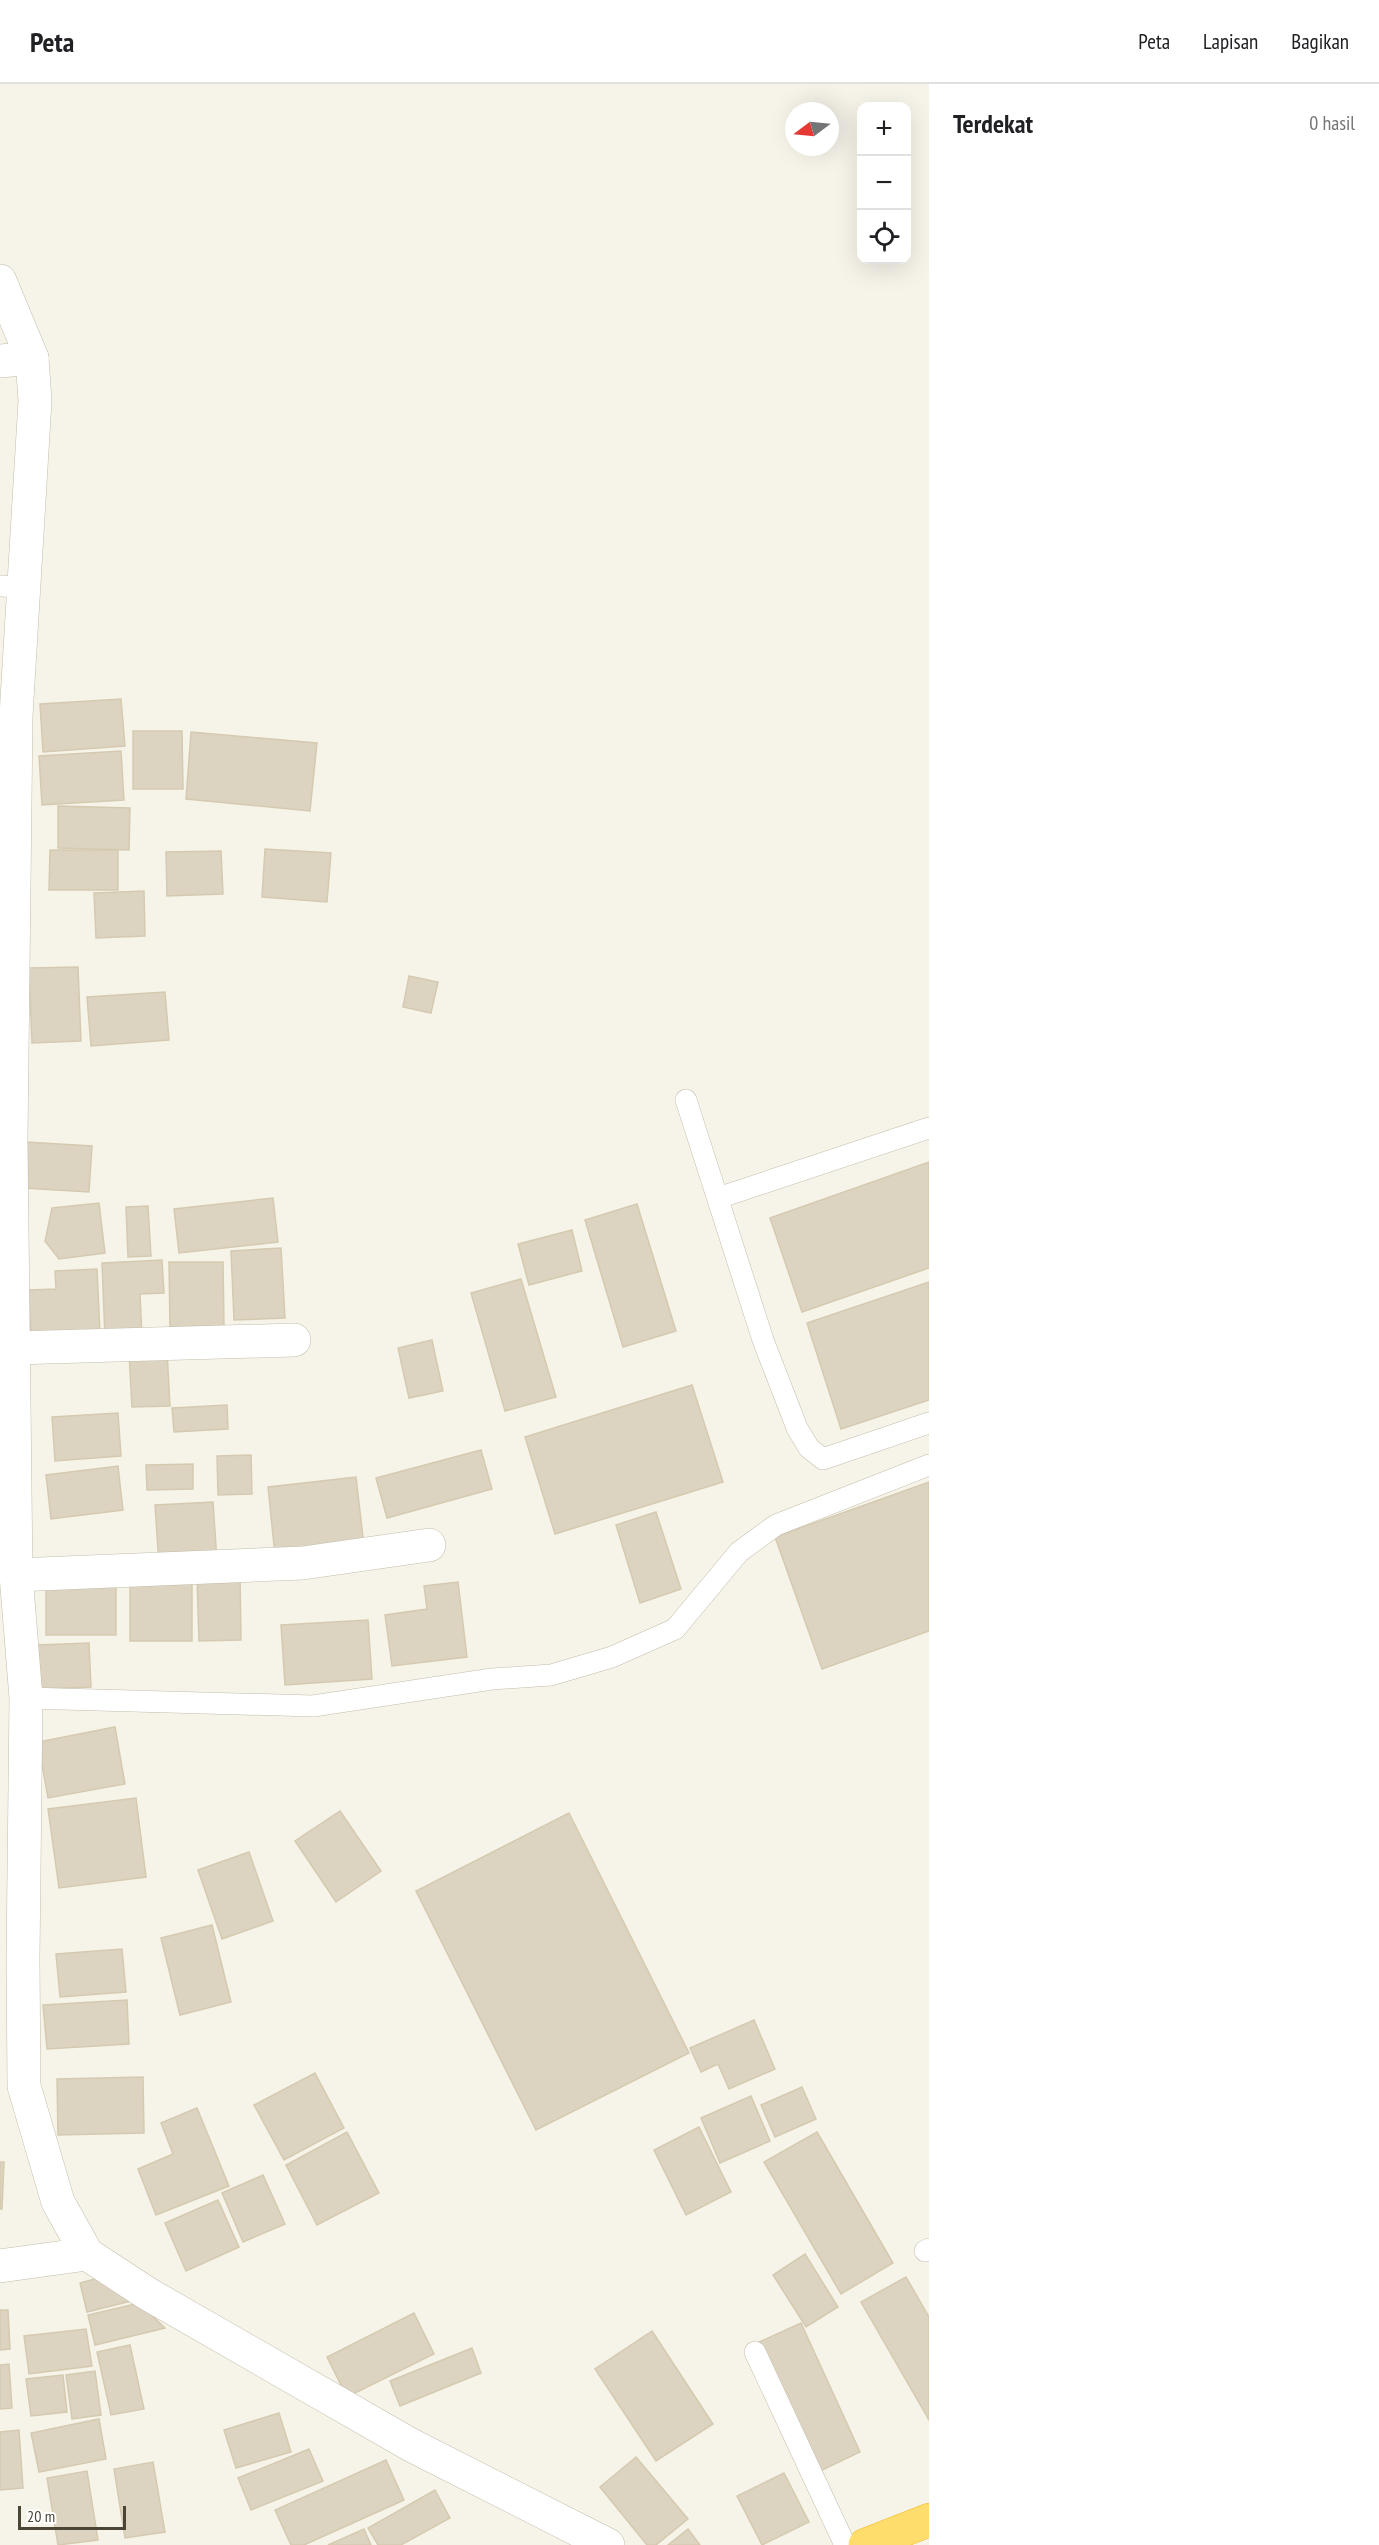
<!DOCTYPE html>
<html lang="id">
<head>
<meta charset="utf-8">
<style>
	body { margin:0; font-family:"PT Sans Narrow",sans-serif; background:#f2f2f2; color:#202124 }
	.controls { position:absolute; right:18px; top:18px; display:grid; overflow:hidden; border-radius:12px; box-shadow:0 6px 24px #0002 }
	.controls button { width:54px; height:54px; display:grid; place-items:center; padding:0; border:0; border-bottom:2px solid #e0e0e0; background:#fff; color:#202124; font:30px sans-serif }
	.compass { position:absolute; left:785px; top:18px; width:54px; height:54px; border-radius:50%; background:#fff; box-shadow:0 6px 24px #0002; rotate:254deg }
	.scale { position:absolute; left:18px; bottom:15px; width:108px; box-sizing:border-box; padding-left:6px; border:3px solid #4b4536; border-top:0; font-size:16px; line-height:21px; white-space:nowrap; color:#4b4536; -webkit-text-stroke:4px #fff; paint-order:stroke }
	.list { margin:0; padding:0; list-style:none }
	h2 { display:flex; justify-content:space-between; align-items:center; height:78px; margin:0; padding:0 24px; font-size:26px }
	h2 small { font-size:20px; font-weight:400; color:#757577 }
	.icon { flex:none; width:33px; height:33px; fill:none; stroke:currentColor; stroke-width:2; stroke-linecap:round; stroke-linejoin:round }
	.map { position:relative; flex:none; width:929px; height:2461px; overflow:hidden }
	header { display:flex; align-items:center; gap:36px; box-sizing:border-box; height:84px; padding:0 30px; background:#fff; border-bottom:2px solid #e0e0e0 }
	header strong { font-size:28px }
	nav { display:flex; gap:33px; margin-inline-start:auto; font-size:21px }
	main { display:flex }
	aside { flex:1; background:#fff }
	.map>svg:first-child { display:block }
	.building { fill:#dcd4c0; stroke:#d5cab0; stroke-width:1.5 }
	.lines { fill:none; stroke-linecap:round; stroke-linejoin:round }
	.lane-casing { stroke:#c3bdab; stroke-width:22 }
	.street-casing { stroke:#c3bdab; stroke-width:34 }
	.highway-casing { stroke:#efbb2b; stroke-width:34 }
	.lane { stroke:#fff; stroke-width:21 }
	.street { stroke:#fff; stroke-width:33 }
	.highway { stroke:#ffdd6c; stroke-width:33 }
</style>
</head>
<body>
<header>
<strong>Peta</strong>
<nav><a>Peta</a><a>Lapisan</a><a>Bagikan</a></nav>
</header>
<main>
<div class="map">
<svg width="929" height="2461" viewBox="0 0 929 2461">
	<rect width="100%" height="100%" fill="#f6f4e9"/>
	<!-- building -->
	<g class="building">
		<polygon points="121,615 125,662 43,668 40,620"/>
		<polygon points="133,647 182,647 183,705 133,705"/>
		<polygon points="191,648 317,659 310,727 186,715"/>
		<polygon points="121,667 124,716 42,721 39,672"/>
		<polygon points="58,722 130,724 129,766 58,764"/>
		<polygon points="265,765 331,769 327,818 262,813"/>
		<polygon points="50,766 118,766 118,806 49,806"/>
		<polygon points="221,767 223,810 167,812 166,768"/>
		<polygon points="144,807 145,852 96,854 94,809"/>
		<polygon points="78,883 81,957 32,959 29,884"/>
		<polygon points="409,892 438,898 431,929 403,923"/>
		<polygon points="165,908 169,956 91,962 87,913"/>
		<polygon points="26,1058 92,1062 89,1108 23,1104"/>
		<polygon points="929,1078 929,1184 802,1228 770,1134"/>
		<polygon points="273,1114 278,1158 179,1169 174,1125"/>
		<polygon points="99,1119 105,1169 59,1175 45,1157 52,1124"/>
		<polygon points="637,1120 676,1247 623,1263 585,1136"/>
		<polygon points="148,1122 151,1172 128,1173 126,1123"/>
		<polygon points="572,1146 582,1187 529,1201 518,1160"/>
		<polygon points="281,1164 285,1234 234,1236 231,1167"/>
		<polygon points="162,1176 164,1209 140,1210 142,1253 105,1254 102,1179"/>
		<polygon points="169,1178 223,1178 224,1242 170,1243"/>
		<polygon points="97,1185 100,1249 31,1252 29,1206 56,1205 55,1187"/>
		<polygon points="521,1195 556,1313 505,1327 471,1209"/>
		<polygon points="929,1198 929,1316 841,1345 807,1239"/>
		<polygon points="432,1256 443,1307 409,1314 398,1264"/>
		<polygon points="167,1267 170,1322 132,1323 129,1269"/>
		<polygon points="692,1301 723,1398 555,1450 525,1353"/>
		<polygon points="227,1321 228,1345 174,1348 172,1324"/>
		<polygon points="118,1329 121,1372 55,1377 52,1333"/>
		<polygon points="481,1366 492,1405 387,1434 376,1394"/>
		<polygon points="251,1371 252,1410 218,1411 217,1372"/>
		<polygon points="193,1380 193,1405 147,1406 146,1381"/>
		<polygon points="118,1382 123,1426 51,1435 46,1391"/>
		<polygon points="356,1393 364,1462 275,1471 268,1403"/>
		<polygon points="929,1398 929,1547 822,1585 775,1453"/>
		<polygon points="213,1418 217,1477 159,1481 155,1421"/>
		<polygon points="656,1428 681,1505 640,1519 616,1441"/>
		<polygon points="240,1491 241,1556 199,1557 197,1493"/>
		<rect x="130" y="1493" width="62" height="64"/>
		<polygon points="46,1495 116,1496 116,1551 46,1551"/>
		<polygon points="458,1498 467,1573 392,1582 385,1531 427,1525 424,1502"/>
		<polygon points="368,1536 372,1595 285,1601 281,1541"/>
		<polygon points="89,1559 91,1603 39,1605 37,1561"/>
		<polygon points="115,1643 125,1700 48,1714 38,1658"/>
		<polygon points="136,1714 146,1793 59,1804 48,1725"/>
		<polygon points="340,1727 381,1787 336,1818 295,1757"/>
		<polygon points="569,1729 689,1969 536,2046 416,1807"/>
		<polygon points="249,1768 273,1837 222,1855 198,1786"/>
		<polygon points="212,1841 231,1918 180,1931 161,1854"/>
		<polygon points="122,1865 126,1908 60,1913 56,1870"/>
		<polygon points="127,1916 129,1960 47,1965 43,1921"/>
		<polygon points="754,1936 775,1985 729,2005 718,1980 701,1988 690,1964"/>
		<polygon points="315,1989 344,2044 284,2076 254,2021"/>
		<polygon points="143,1993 144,2049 58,2051 57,1995"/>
		<polygon points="802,2003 816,2035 775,2053 761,2021"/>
		<polygon points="751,2012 770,2057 720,2079 701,2034"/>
		<polygon points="197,2024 229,2102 156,2131 138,2085 173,2070 161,2039"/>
		<polygon points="699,2043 731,2108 686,2131 654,2066"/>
		<polygon points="347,2048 379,2109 317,2141 286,2081"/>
		<polygon points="817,2048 893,2179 841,2210 764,2078"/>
		<polygon points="0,2078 4,2078 2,2125 0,2125"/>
		<polygon points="263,2091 285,2140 243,2158 222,2109"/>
		<polygon points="218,2116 239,2163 186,2187 165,2139"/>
		<polygon points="805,2170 838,2223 806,2243 773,2191"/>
		<polygon points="109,2191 131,2217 87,2228 80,2199"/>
		<polygon points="906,2193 929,2233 929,2336 861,2218"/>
		<polygon points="139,2219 165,2244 95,2261 88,2231"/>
		<polygon points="0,2226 8,2226 10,2265 0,2266"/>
		<polygon points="414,2229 434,2270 347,2313 327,2273"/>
		<polygon points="801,2239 860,2368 816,2389 757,2259"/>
		<polygon points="86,2245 92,2282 29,2290 24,2252"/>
		<polygon points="652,2247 713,2340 656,2377 595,2285"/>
		<polygon points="130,2261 144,2325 111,2331 97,2268"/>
		<polygon points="472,2264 481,2289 400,2322 390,2297"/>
		<polygon points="9,2280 12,2324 0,2325 0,2281"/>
		<polygon points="95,2287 101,2331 72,2335 66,2291"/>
		<polygon points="63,2291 67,2328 31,2332 26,2295"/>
		<polygon points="279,2329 291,2368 236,2384 224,2346"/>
		<polygon points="99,2335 106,2375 39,2388 31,2349"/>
		<polygon points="19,2346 23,2404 0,2406 0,2348"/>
		<polygon points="309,2365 323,2397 251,2426 238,2394"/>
		<polygon points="636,2373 688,2435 656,2461 647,2461 600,2403"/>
		<polygon points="386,2376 404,2416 304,2461 291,2461 275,2426"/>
		<polygon points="153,2378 165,2448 125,2454 114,2385"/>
		<polygon points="87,2387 98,2456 58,2461 47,2394"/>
		<polygon points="784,2389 809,2438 762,2461 737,2412"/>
		<polygon points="435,2406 450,2434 401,2461 378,2461 368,2444"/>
		<polygon points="364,2445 371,2461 328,2461"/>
		<polygon points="688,2445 700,2461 668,2461"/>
	</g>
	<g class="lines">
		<!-- lane casing -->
		<g class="lane-casing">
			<g id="lane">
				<polyline points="0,502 24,503"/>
				<polyline points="686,1016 763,1256 797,1344 809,1364 823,1375 929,1339"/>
				<polyline points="718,1114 929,1044"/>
				<polyline points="26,1614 313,1622 492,1595 551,1591 612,1573 675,1545 739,1468 776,1441 929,1381"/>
				<polyline points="925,2167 929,2165"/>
				<polyline points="755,2268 845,2461"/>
			</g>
		</g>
		<!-- street casing -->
		<g class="street-casing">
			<g id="street">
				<polyline points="0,197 32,274 35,317 16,632 11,1058 16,1491 26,1614 23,1875 24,2002 58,2118 87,2170 148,2210 411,2361 608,2461"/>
				<polyline points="0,277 32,274"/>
				<polyline points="14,1264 294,1256"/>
				<polyline points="16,1491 303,1479 429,1461"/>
				<polyline points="0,2182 87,2170"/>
			</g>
		</g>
		<!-- highway casing -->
		<g class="highway-casing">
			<polyline id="highway" points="865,2461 929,2436"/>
		</g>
		<!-- lane -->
		<use href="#lane" class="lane"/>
		<!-- street -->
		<use href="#street" class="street"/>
		<!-- highway -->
		<use href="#highway" class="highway"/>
	</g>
</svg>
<div class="controls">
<button>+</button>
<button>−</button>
<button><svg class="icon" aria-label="locate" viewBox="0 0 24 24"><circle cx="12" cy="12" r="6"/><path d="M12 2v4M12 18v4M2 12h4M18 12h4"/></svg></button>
</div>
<svg class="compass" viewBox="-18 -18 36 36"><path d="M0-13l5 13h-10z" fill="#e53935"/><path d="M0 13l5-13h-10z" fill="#757577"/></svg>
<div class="scale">20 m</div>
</div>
<aside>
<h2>Terdekat<small>0 hasil</small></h2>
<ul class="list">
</ul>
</aside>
</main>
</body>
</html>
